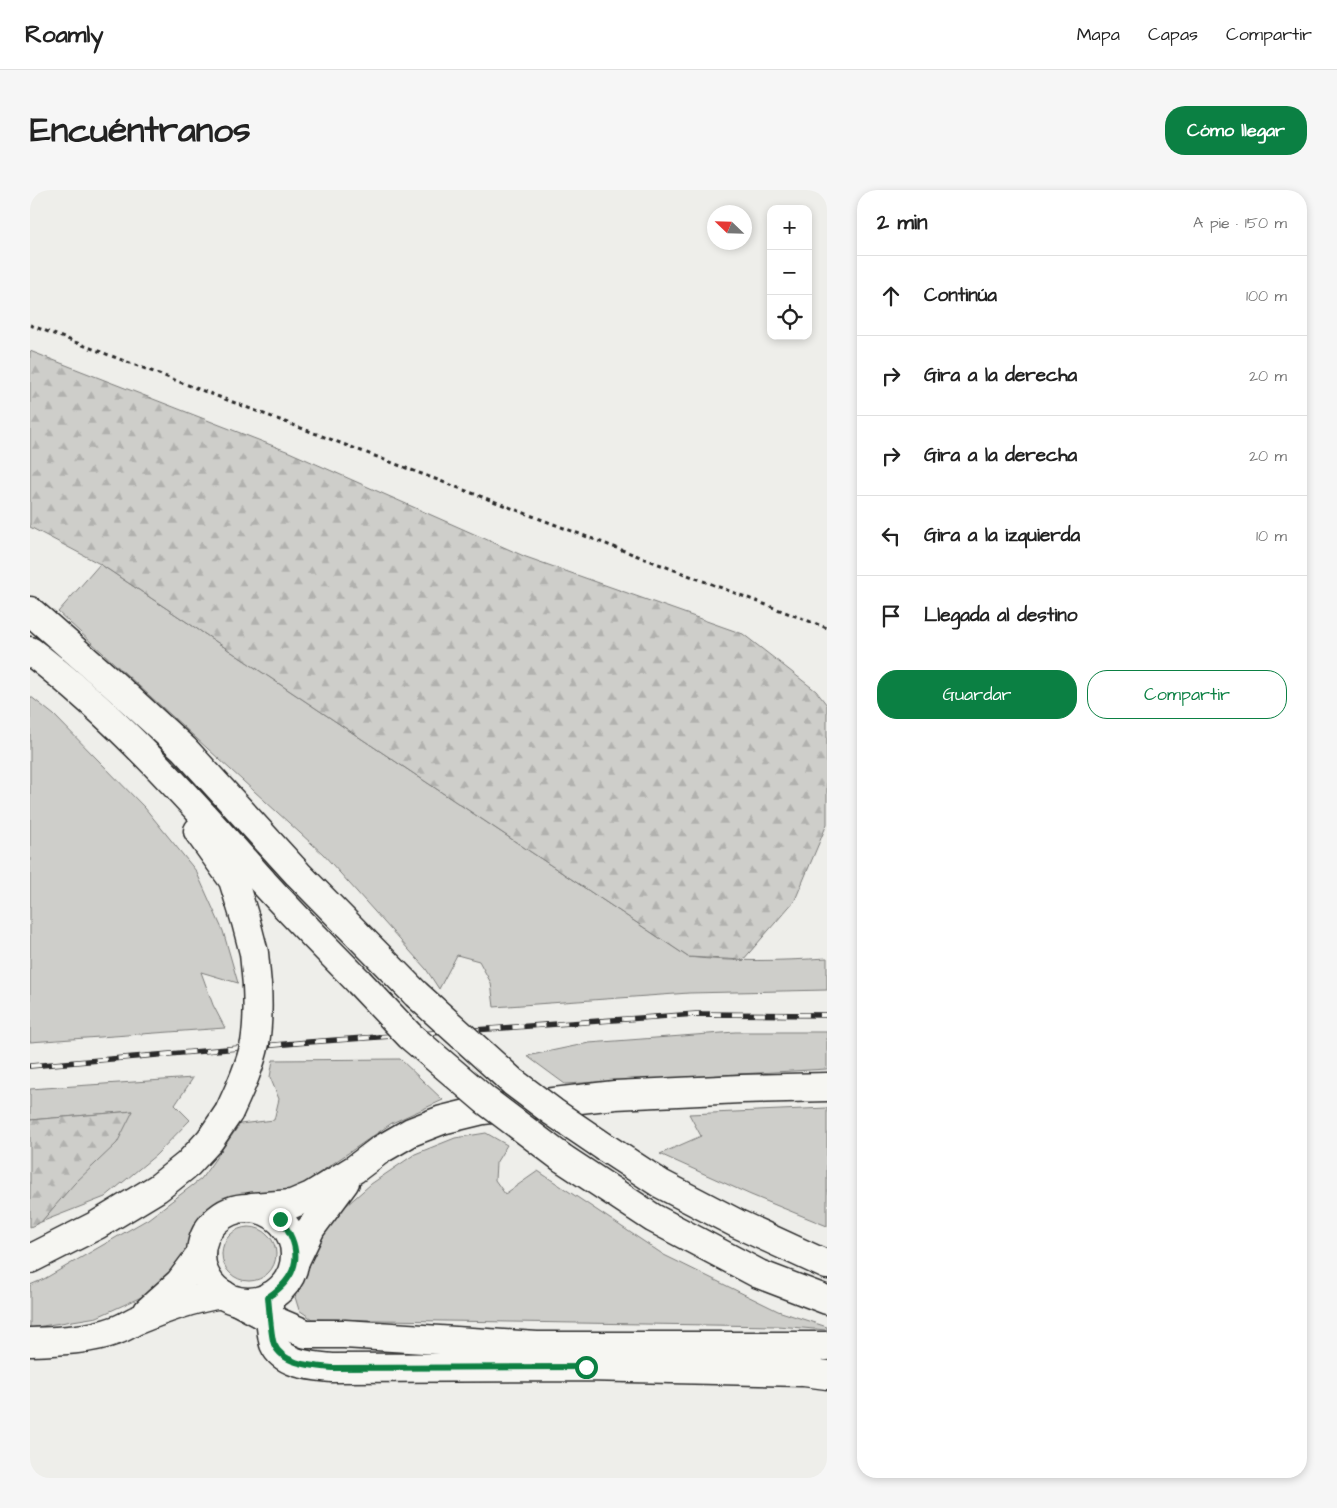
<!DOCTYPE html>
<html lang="es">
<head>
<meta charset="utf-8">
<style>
	body { margin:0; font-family:"Architects Daughter",sans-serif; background:#f6f6f6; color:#222 }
	.controls { position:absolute; right:15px; top:15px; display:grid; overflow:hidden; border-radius:10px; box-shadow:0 2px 8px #0003 }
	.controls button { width:45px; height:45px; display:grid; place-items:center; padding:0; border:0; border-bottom:1px solid #e0e0e0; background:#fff; color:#222; font:25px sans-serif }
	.compass { position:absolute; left:677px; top:15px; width:45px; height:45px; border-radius:50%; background:#fff; box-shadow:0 2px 8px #0003; rotate:293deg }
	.stop { position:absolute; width:15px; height:15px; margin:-11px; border:4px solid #0b8043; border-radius:50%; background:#fff }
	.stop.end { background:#0b8043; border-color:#fff; box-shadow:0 1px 5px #0008 }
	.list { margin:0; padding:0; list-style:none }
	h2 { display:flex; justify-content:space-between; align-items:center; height:65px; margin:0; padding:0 20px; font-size:21px }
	h2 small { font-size:16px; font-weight:400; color:#767676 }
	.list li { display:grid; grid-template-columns:32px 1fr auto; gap:15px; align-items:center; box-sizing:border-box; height:80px; padding:0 20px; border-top:1px solid #e0e0e0 }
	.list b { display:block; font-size:19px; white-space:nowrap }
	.list em { font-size:16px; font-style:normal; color:#767676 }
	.actions { display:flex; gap:10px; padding:15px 20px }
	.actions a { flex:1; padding:11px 0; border:1px solid #0b8043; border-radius:20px; text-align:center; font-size:18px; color:#0b8043 }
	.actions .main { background:#0b8043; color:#fff }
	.icon { flex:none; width:28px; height:28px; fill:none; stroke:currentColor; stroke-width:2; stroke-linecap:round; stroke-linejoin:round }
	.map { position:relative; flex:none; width:797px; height:1288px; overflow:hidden; border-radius:20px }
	header { display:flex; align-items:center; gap:30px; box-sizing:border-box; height:70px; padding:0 25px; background:#fff; border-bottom:1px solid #e0e0e0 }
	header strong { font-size:24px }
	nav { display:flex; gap:28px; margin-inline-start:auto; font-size:18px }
	.intro { display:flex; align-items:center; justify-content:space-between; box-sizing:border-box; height:120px; padding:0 30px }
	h1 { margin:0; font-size:35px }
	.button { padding:12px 22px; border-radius:20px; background:#0b8043; color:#fff; font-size:18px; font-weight:700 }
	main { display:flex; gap:30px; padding:0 30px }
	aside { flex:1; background:#fff; border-radius:20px; box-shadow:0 2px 8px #0003 }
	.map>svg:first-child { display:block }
	.grass { fill:#cececa; stroke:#7c7c7a }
	.forest { fill:url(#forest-firs); stroke:#7c7c7a }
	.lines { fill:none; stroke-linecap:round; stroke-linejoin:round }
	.minor-casing { stroke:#2b2b2b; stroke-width:31 }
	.highway-casing { stroke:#2b2b2b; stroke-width:31 }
	.path { stroke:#2b2b2b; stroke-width:3; stroke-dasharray:4 4; stroke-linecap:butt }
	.minor { stroke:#f6f6f2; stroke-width:28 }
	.highway { stroke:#f6f6f2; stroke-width:28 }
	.rail-casing { stroke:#2b2b2b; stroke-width:5.5 }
	.rail { stroke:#f6f6f2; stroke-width:4; stroke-dasharray:11; stroke-linecap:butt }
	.highway-bridge-casing { stroke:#2b2b2b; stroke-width:31; stroke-linecap:butt }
	.highway-bridge { stroke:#f6f6f2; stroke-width:28 }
	.route { stroke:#0b8043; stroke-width:6 }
</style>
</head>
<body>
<header>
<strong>Roamly</strong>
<nav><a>Mapa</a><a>Capas</a><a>Compartir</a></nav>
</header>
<div class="intro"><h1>Encuéntranos</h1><a class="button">Cómo llegar</a></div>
<main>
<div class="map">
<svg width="797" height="1288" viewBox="0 0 797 1288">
	<defs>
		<pattern id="forest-firs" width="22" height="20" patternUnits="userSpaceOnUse" patternTransform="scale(1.25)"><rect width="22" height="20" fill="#cececa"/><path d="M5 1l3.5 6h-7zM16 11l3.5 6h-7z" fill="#b1b1ae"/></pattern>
	</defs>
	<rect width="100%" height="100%" fill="#eeeeea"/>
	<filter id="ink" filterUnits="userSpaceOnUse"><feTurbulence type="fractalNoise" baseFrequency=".02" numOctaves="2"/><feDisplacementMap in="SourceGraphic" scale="10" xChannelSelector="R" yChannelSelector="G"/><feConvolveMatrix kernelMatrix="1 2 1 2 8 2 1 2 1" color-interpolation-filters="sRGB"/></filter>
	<g filter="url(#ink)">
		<!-- grass -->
		<g class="grass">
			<path d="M70 374 658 767C704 772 750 771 797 768V800L659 803 464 817 461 793 449 771 427 765 409 799 396 779 293 664 28 422Z"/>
			<polygon points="0,506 24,525 115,618 166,681 193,741 208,793 171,782 183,815 195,838 0,852"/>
			<polygon points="705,842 797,842 797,879 535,894 497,866 559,853"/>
			<polygon points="370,869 413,910 362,933 276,992 253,1003 204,1005 179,1017 166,1040 144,1085 116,1105 67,1127 0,1138 0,1095 14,1089 118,1029 171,989 210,934 244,930 249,909 240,887 243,870"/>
			<polygon points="163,888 145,915 160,930 126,965 75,1007 11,1032 103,921 0,930 0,899"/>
			<polygon points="797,918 797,1036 721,1005 630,964 671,946 659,924"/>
			<polygon points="456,943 477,955 466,973 465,990 475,1004 508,981 634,1065 748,1121 797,1137 797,1140 747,1136 282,1129 269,1120 265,1107 271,1091 286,1057 309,1022 341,994 385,964 425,948"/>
			<circle cx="219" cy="1064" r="27"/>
		</g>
		<!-- forest -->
		<g class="forest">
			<polygon points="0,161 259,262 496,367 713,444 786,501 797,515 797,634 765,710 713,770 658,767 70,374 0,337"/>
			<polygon points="103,921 87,953 44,994 11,1032 0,1037 0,930"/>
		</g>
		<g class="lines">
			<!-- minor casing -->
			<g class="minor-casing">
				<g id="minor">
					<circle cx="218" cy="1065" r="47"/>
					<path d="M238 1107C239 1116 241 1147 244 1154 253 1175 283 1176 302 1178L556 1177 774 1182 797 1185"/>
					<polyline points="118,1121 150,1092 171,1064"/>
					<path d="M0 1152C29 1151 60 1150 87 1140 93 1138 99 1134 105 1131 132 1120 163 1108 193 1104"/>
				</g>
			</g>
			<!-- highway casing -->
			<g class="highway-casing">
				<g id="highway">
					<polyline points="0,421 82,493 154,559 268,684 386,804"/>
					<path d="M0 461C87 527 162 612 234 693 265 727 297 759 329 792"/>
					<polyline points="168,641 203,690 216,732 224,763 227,795"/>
					<polyline points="576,958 631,994 708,1034 797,1075"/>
					<polyline points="532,968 623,1028 729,1084 797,1110"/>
					<polyline points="222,1017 262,1014 281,1006 325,979 350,960 381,942 412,930 453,920 585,905 711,899 797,897"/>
					<polyline points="0,1069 67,1035 128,998 158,974 180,950 199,922"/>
					<polyline points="265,1071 281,1038 315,992"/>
					<polyline points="207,1111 241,1129 276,1144 314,1144 507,1156 797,1156"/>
				</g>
			</g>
			<!-- path -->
			<polyline class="path" points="0,135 797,438"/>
			<!-- minor -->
			<use href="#minor" class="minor"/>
			<!-- highway -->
			<use href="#highway" class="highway"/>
			<!-- rail casing -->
			<g class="rail-casing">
				<polyline id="rail" points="0,876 279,852 666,824 797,825"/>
			</g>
			<!-- rail -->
			<use href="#rail" class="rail"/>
			<!-- highway-bridge casing -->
			<g class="highway-bridge-casing">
				<g id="highway-bridge">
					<polyline points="329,792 380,846 455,910 532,968"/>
					<polyline points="386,804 483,892 523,922 576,958"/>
					<path d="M199 922C209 900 220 877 225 853 228 834 228 814 227 795"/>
				</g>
			</g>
			<!-- highway-bridge -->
			<use href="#highway-bridge" class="highway-bridge"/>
		</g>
	</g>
	<g class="lines" filter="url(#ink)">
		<!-- route -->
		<path class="route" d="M250 1029C274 1059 270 1086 238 1107 239 1116 241 1147 244 1154 253 1175 283 1176 302 1178L556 1177"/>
	</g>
</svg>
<div class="controls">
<button>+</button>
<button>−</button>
<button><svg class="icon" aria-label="locate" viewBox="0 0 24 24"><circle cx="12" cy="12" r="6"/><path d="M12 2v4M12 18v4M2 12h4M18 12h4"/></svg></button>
</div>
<svg class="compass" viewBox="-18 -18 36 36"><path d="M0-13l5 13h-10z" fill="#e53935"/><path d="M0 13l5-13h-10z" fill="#767676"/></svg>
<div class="stop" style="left:556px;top:1177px"></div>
<div class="stop end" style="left:250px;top:1029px"></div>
</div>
<aside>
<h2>2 min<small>A pie · 150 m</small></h2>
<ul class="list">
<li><svg class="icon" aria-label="ahead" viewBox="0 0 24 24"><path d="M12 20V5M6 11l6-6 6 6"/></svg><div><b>Continúa</b></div><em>100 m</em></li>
<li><svg class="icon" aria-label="right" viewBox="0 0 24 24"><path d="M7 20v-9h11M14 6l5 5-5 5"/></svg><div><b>Gira a la derecha</b></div><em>20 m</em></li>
<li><svg class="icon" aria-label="right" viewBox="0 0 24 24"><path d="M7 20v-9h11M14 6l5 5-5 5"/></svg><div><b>Gira a la derecha</b></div><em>20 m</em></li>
<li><svg class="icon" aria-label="left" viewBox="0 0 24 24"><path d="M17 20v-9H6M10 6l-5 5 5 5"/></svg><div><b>Gira a la izquierda</b></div><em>10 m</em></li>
<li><svg class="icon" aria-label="arrive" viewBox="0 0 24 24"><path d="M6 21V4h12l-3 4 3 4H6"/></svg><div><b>Llegada al destino</b></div></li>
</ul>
<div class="actions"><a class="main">Guardar</a><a>Compartir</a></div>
</aside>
</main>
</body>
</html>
